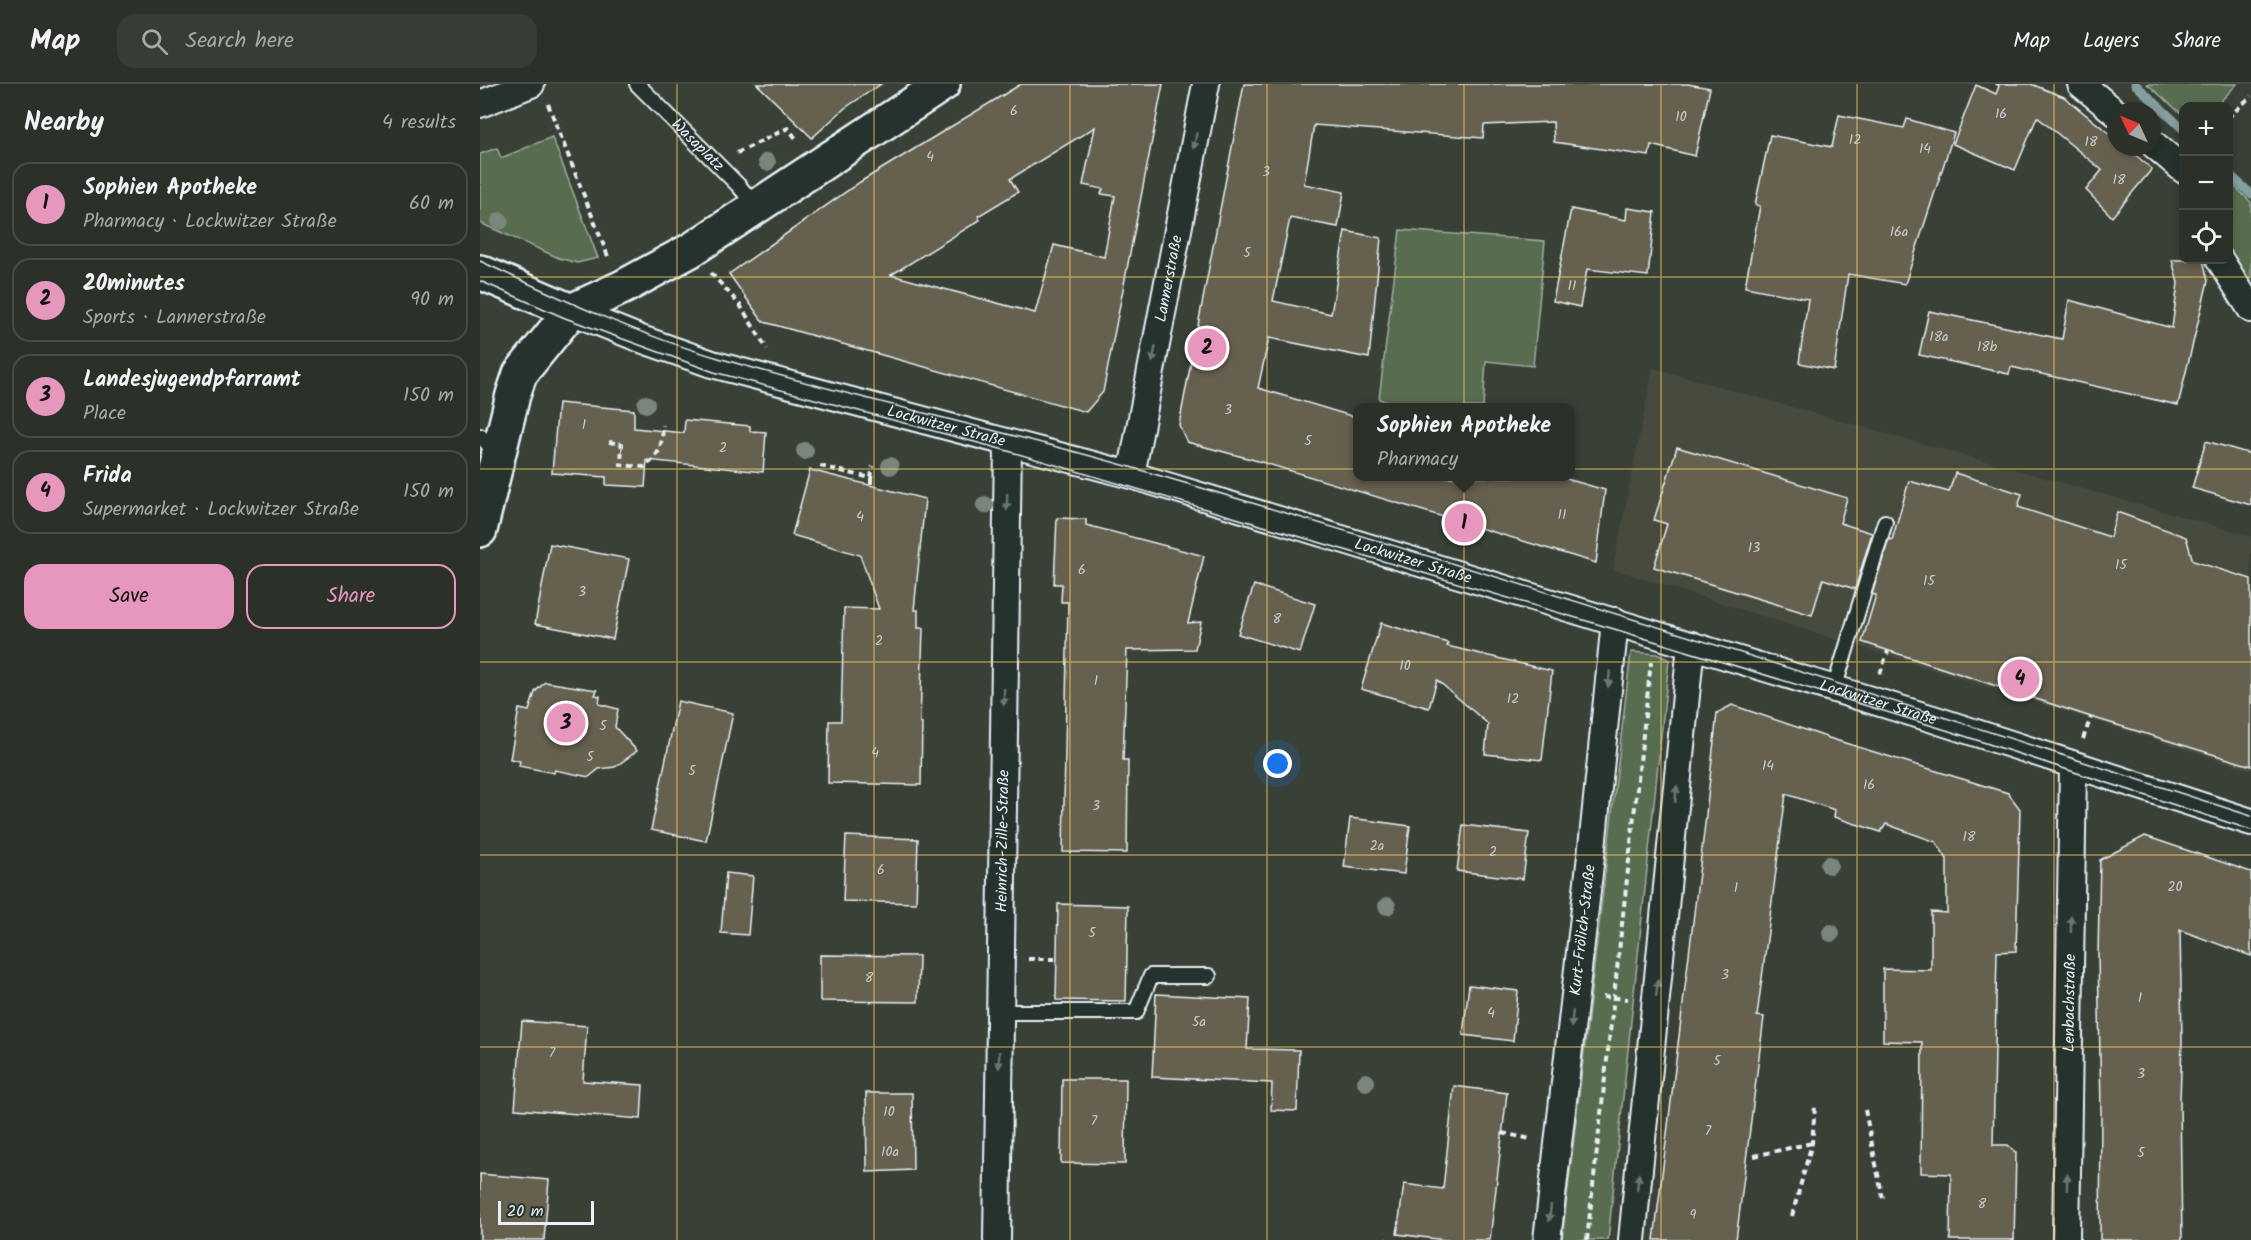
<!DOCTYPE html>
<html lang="en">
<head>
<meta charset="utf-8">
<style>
	body { margin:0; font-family:Kalam,sans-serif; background:#373d35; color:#f1f3f6 }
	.controls { position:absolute; right:18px; top:18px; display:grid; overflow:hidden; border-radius:12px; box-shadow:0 3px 9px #0003 }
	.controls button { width:54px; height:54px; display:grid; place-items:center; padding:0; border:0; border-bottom:2px solid #474c46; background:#2b3129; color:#f1f3f6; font:30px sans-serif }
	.compass { position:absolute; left:1627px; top:18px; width:54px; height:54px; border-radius:50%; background:#2b3129; box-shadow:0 3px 9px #0003; rotate:314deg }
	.scale { position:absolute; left:18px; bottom:15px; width:96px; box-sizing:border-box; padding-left:6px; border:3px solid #e8f1f8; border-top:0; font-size:16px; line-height:21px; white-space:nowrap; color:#e8f1f8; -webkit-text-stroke:4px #26332d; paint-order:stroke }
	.you { position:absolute; left:798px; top:680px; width:21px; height:21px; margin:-15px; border:4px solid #fff; border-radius:50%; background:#1a73e8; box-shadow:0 0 0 9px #1a73e833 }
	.badge { display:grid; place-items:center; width:39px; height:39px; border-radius:50%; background:#e797bd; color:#111; font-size:20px; font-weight:700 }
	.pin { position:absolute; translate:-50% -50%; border:3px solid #fff; box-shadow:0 2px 6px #0006 }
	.popup { position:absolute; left:873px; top:319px; width:222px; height:78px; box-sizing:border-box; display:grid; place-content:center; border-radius:12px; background:#2b3129; filter:drop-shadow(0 2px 4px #0005); font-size:20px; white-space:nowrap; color:#a6a9a8 }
	.popup b { font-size:22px; color:#f1f3f6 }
	.popup::after { content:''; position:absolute; left:50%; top:100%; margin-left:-12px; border:12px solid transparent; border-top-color:#2b3129 }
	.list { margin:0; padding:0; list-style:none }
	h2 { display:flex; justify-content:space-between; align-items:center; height:78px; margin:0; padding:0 24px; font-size:26px }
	h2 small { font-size:20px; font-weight:400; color:#a6a9a8 }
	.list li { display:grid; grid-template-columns:39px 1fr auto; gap:18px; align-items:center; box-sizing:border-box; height:84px; margin:0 12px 12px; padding:0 12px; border:2px solid #474c46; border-radius:18px }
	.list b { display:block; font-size:22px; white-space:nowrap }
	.list p { margin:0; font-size:20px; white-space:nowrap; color:#a6a9a8 }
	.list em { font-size:20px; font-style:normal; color:#a6a9a8 }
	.actions { display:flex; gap:12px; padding:18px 24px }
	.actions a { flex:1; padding:14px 0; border:2px solid #e797bd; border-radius:18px; text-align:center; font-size:21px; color:#e797bd }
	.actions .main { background:#e797bd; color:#111 }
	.icon { flex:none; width:33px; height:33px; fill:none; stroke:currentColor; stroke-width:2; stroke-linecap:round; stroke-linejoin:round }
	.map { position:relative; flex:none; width:1771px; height:1156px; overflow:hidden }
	header { display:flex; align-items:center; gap:36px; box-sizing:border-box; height:84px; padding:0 30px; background:#2b3129; border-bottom:2px solid #474c46 }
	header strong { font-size:28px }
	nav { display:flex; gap:33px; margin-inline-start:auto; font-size:21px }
	.search { width:420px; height:54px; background:#373d35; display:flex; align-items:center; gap:15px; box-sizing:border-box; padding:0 21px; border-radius:18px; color:#a6a9a8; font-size:22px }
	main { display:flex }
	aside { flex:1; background:#2b3129 }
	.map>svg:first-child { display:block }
	.built { fill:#464b3e }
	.green { fill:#596c4f; stroke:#a0aea4; stroke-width:1.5 }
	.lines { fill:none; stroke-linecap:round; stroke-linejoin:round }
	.stream { stroke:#859fa0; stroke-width:9 }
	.building { fill:#66614f; stroke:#e8f1f8; stroke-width:1.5; fill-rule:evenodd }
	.lane-casing { stroke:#e8f1f8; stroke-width:18 }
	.street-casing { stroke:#e8f1f8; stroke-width:30 }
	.secondary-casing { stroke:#e8f1f8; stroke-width:38 }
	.path { stroke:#e8f1f8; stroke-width:4; stroke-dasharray:6 4.5; stroke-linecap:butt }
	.lane { stroke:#26332d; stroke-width:14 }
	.street { stroke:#26332d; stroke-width:26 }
	.secondary { stroke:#26332d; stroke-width:33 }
	.tram { stroke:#e8f1f8; stroke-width:1.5 }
	.tree { fill:#7a857c }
	.oneway { fill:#6a7674 }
	.grid { fill:none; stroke:#ffd166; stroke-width:1.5; stroke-opacity:0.55 }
	.labels { text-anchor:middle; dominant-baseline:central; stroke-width:6; stroke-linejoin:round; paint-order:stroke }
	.number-label { font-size:14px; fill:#c8cdce }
	.street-label { font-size:16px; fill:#e8f1f8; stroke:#26332d }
</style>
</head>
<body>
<header>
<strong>Map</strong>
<div class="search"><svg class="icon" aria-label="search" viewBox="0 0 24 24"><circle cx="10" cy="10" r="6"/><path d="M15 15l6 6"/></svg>Search here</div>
<nav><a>Map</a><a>Layers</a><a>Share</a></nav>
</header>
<main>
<aside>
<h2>Nearby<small>4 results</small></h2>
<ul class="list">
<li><span class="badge">1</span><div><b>Sophien Apotheke</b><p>Pharmacy · Lockwitzer Straße</p></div><em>60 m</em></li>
<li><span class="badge">2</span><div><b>20minutes</b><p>Sports · Lannerstraße</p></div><em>90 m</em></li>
<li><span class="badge">3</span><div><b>Landesjugendpfarramt</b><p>Place</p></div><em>150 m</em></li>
<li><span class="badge">4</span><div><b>Frida</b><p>Supermarket · Lockwitzer Straße</p></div><em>150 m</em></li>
</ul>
<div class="actions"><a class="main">Save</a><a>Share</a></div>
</aside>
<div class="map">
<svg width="1771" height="1156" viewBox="0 0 1771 1156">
	<rect width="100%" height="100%" fill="#394137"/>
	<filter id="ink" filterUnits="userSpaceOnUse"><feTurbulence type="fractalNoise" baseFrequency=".0167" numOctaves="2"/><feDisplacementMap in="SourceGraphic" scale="12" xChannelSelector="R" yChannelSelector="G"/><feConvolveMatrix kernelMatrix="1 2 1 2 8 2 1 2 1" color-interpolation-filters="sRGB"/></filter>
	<g filter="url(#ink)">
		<!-- built -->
		<polygon class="built" points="1173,284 1771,452 1771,686 1133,485"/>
		<!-- green -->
		<g class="green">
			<polygon points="1667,0 1757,0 1736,22 1704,22 1703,31"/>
			<polygon points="72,53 118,174 97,179 79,174 0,139 0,70 17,64 21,74"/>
			<polygon points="1748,96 1771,118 1771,201 1749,169"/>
			<polygon points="920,146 1065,157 1053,282 1006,277 1003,323 920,323 899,315"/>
			<polygon points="1151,568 1177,570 1189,576 1128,1156 1082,1156"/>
		</g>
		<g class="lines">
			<!-- stream -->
			<g class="stream">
				<polyline points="1655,0 1704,46"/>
				<polyline points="1748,89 1771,110"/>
			</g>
		</g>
		<!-- building -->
		<g class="building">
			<polygon points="277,0 401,0 365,24 332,54"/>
			<path d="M541 0H683L623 308 606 328 284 238 281 235 249 190 380 98ZM615 43 603 101 623 105 621 110 635 112 624 173 574 161 555 229 411 191 500 136 498 132 538 108 530 95Z"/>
			<polygon points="764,0 1208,0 1230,4 1215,72 1171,61 1169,72 1074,58 1073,38 1004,41 1003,54 834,41 824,100 864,108 858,143 810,134 793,217 851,230 865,147 901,154 889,274 789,254 778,304 878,334 878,393 1080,393 1125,406 1116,479 778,377 707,358 699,341"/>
			<polygon points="1516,0 1551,0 1584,13 1636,55 1636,63 1646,63 1672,85 1632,133 1606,106 1622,86 1557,33 1535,86 1473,60 1496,1 1516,10 1519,2"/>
			<polygon points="1359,31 1424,44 1427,35 1474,49 1425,200 1368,190 1354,286 1319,279 1328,215 1265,203 1280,122 1275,121 1290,51 1352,63"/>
			<polygon points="1147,124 1175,128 1168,192 1107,185 1100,223 1073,217 1091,125 1146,136"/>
			<polygon points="1692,176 1723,176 1728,197 1698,321 1531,283 1529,290 1439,271 1449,227 1582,255 1589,216 1692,244 1698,199"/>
			<polygon points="78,319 154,326 154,344 204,349 205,336 270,342 270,347 286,348 283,388 167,376 165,403 126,401 126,393 72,389"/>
			<polygon points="1726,357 1771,370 1771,421 1712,404"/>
			<polygon points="1197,363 1367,414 1360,439 1392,449 1375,505 1343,495 1332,531 1174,483 1187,440 1174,436"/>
			<polygon points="330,386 445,415 434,526 438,526 438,544 443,544 440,639 442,639 441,701 348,699 349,637 361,637 364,524 399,525 380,471 312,451"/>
			<polygon points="1475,389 1542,410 1538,423 1630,453 1637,428 1706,453 1713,477 1771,495 1771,682 1611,633 1382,558 1396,511 1392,510 1409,455 1412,456 1429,397 1469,408"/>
			<polygon points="577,434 606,435 606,441 724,472 708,539 721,538 715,565 647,566 643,676 648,676 647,769 583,768 588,518 581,518 582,500 574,500"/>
			<polygon points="70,460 149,475 133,555 55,540"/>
			<polygon points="774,501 835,520 820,569 758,550"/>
			<polygon points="901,539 968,559 967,562 1072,587 1062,676 1005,670 1008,640 957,596 949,624 881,605"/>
			<polygon points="65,598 117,606 115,611 120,612 119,620 138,625 135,643 157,667 135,683 119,685 109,693 75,686 74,689 39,682 40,677 30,675 39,625 49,627 55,608"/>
			<polygon points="198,617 253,629 226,757 171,746"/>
			<polygon points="1252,621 1352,655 1528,709 1540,725 1536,867 1517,868 1513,1061 1528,1061 1536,1069 1534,1156 1470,1156 1471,1090 1441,1089 1442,958 1403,957 1403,885 1451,886 1451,828 1467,829 1467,775 1456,758 1406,740 1401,748 1354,733 1355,726 1306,710 1277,932 1284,933 1256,1156 1174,1156 1225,740 1237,629"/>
			<polygon points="870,734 930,742 924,790 864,783"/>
			<polygon points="983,741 1049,749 1043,795 977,787"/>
			<polygon points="366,752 438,755 436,819 363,817"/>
			<polygon points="1665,752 1771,788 1771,872 1700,846 1702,957 1700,1017 1702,1156 1620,1156 1621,1026 1618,870 1620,776"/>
			<polygon points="246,789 273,792 268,851 241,849"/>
			<polygon points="578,820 648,822 646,917 576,916"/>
			<polygon points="340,871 439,872 438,918 340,917"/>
			<polygon points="989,901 1038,907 1033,957 983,951"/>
			<polygon points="676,910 770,915 767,965 819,966 817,1027 791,1026 792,999 672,993"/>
			<polygon points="42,937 107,942 103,997 163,1001 161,1035 35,1025"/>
			<polygon points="582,995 646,995 645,1080 581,1079"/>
			<polygon points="974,1002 1027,1009 1010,1156 965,1156 917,1150 924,1100 963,1105"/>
			<polygon points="386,1009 432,1009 433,1086 387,1088"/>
			<polygon points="0,1090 69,1096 64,1156 0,1156"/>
		</g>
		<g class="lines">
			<!-- lane casing -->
			<g class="lane-casing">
				<g id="lane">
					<path id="s1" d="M157 0 258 101 277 123"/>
					<polyline points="0,352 16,368"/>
					<polyline points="1354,605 1405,438"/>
					<polyline points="520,928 656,928 671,892 729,892"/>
				</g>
			</g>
			<!-- street casing -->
			<g class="street-casing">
				<g id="street">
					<polyline points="1601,0 1636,29"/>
					<polyline points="0,20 51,0"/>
					<polyline points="1672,59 1704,86"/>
					<polyline points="1740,176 1771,225"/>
					<path id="s2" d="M91 227 161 255 232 280 651 391 1453 635 1771 738"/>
					<path id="s3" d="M651 391 726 0"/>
					<path id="s4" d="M517 1156 528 359"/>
					<path id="s5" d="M1067 1156 1113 754 1135 537"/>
					<polyline points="1152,1156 1211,561"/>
					<path id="s6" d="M1586 1156 1593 681"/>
				</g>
			</g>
			<!-- secondary casing -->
			<g class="secondary-casing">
				<g id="secondary">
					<polyline points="0,188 91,227"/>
					<polyline points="0,446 33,311 40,290 91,227 143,203 211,166 463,0"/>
				</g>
			</g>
			<!-- path -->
			<g class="path">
				<polyline points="68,20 129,175"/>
				<polyline points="1748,34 1771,12"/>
				<polyline points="257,69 308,44 318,57"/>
				<polyline points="231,189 260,221 287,265"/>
				<path d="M129 358 142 360 141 381 164 383C181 371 182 360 183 341"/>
				<polyline points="340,382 391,394 391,401"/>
				<polyline points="391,394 393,382"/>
				<polyline points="1400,590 1408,567"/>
				<polyline points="1603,655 1611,633"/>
				<polyline points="548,875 576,875"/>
				<polyline points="1123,913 1148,915"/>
				<polyline points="1385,1026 1403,1115"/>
				<polyline points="1022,1049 1051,1055"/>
				<polyline points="1274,1072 1332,1059"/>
				<polyline points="1312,1132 1332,1059 1335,1023"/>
				<polyline points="901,1156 908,1156"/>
				<polyline points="1107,1156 1171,578"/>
			</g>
			<!-- lane -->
			<use href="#lane" class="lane"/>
			<!-- street -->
			<use href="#street" class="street"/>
			<!-- secondary -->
			<use href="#secondary" class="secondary"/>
			<!-- tram -->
			<g class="tram">
				<path d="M0 177C79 214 158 251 242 275 379 316 520 345 657 385 1030 494 1401 612 1771 732"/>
				<polyline points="0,197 85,234 234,288 528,367 1134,545 1466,646 1771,746"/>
			</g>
		</g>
		<!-- trees -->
		<g class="tree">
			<circle cx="287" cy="78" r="9"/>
			<circle cx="20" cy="137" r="9"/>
			<circle cx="166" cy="320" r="9"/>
			<circle cx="325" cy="367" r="9"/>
			<circle cx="410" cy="382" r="9"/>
			<circle cx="505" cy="421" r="9"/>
			<circle cx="1349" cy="781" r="9"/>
			<circle cx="907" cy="822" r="9"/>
			<circle cx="1351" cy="849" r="9"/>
			<circle cx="886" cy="998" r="9"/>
		</g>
		<!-- one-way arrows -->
		<defs><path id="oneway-solid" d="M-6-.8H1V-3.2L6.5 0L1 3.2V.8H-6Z" transform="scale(1.5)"/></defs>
		<g class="oneway">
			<use href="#oneway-solid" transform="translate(715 57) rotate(101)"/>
			<use href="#oneway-solid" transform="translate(674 270) rotate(101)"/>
			<use href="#oneway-solid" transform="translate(527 418) rotate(91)"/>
			<use href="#oneway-solid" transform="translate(1129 595) rotate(96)"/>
			<use href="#oneway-solid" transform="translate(524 613) rotate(91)"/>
			<use href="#oneway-solid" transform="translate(1196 710) rotate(-84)"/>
			<use href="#oneway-solid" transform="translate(1591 840) rotate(-89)"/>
			<use href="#oneway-solid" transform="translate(1177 904) rotate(-84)"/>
			<use href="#oneway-solid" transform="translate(1092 935) rotate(96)"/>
			<use href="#oneway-solid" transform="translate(519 976) rotate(91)"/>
			<use href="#oneway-solid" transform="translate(1158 1098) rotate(-84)"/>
			<use href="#oneway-solid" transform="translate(1587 1098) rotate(-89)"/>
			<use href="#oneway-solid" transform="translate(1070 1129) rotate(97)"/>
		</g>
	</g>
	<!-- grid -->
	<path class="grid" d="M197 0V1156M394 0V1156M590 0V1156M787 0V1156M984 0V1156M1181 0V1156M1377 0V1156M1574 0V1156M0 193H1771M0 385H1771M0 578H1771M0 771H1771M0 963H1771"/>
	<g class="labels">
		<!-- number labels -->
		<g class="number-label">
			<text x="534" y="27">6</text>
			<text x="1521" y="30">16</text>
			<text x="1201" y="33">10</text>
			<text x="1375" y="56">12</text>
			<text x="1611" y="58">18</text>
			<text x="1445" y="65">14</text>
			<text x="450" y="73">4</text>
			<text x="786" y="88">3</text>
			<text x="1639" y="96">18</text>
			<text x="1419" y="148">16a</text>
			<text x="767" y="169">5</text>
			<text x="1092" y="202">11</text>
			<text x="1459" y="253">18a</text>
			<text x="1507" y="263">18b</text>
			<text x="748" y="326">3</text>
			<text x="104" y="341">1</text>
			<text x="828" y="357">5</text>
			<text x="243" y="364">2</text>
			<text x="141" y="366">1</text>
			<text x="1082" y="431">11</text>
			<text x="380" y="433">4</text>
			<text x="1274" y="464">13</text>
			<text x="1641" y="481">15</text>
			<text x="602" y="486">6</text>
			<text x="1449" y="497">15</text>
			<text x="102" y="508">3</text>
			<text x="797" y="535">8</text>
			<text x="399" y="557">2</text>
			<text x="925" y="582">10</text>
			<text x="616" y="597">1</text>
			<text x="1033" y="615">12</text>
			<text x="123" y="642">5</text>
			<text x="395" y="669">4</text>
			<text x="110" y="673">5</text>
			<text x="1288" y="682">14</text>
			<text x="212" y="687">5</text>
			<text x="1389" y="701">16</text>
			<text x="616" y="722">3</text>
			<text x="1489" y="753">18</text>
			<text x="897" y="762">2a</text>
			<text x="1013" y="768">2</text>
			<text x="401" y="786">6</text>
			<text x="1695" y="803">20</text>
			<text x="1256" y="804">1</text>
			<text x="612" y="849">5</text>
			<text x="1245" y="891">3</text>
			<text x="389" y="894">8</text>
			<text x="1660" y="914">1</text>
			<text x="1011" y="929">4</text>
			<text x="719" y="938">5a</text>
			<text x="72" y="969">7</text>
			<text x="1237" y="977">5</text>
			<text x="1661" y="990">3</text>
			<text x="409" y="1028">10</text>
			<text x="614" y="1037">7</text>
			<text x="1228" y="1047">7</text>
			<text x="410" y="1068">10a</text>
			<text x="1661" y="1069">5</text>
			<text x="1502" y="1120">8</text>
			<text x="1213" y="1131">9</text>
		</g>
		<!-- street labels -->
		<g class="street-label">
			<text stroke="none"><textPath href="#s1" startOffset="86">Wasaplatz</textPath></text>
			<text stroke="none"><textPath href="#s3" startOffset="200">Lannerstraße</textPath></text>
			<text stroke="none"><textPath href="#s2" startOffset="393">Lockwitzer Straße</textPath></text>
			<text stroke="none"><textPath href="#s2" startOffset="879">Lockwitzer Straße</textPath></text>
			<text stroke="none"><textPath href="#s2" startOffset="1365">Lockwitzer Straße</textPath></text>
			<text stroke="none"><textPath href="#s4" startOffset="399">Heinrich-Zille-Straße</textPath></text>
			<text stroke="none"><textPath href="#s5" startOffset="312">Kurt-Frölich-Straße</textPath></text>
			<text stroke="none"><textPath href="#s6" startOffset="237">Lenbachstraße</textPath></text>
		</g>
	</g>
</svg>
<div class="controls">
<button>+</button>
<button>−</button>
<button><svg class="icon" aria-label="locate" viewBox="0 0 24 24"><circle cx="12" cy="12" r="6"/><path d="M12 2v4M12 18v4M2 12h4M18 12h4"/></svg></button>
</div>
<svg class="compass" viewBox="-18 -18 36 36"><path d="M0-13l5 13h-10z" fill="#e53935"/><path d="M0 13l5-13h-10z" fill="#a6a9a8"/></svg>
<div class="scale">20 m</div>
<div class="you"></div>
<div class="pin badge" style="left:984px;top:439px">1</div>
<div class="popup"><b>Sophien Apotheke</b>Pharmacy</div>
<div class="pin badge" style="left:727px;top:264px">2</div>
<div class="pin badge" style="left:86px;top:639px">3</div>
<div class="pin badge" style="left:1540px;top:595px">4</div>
</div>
</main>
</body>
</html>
